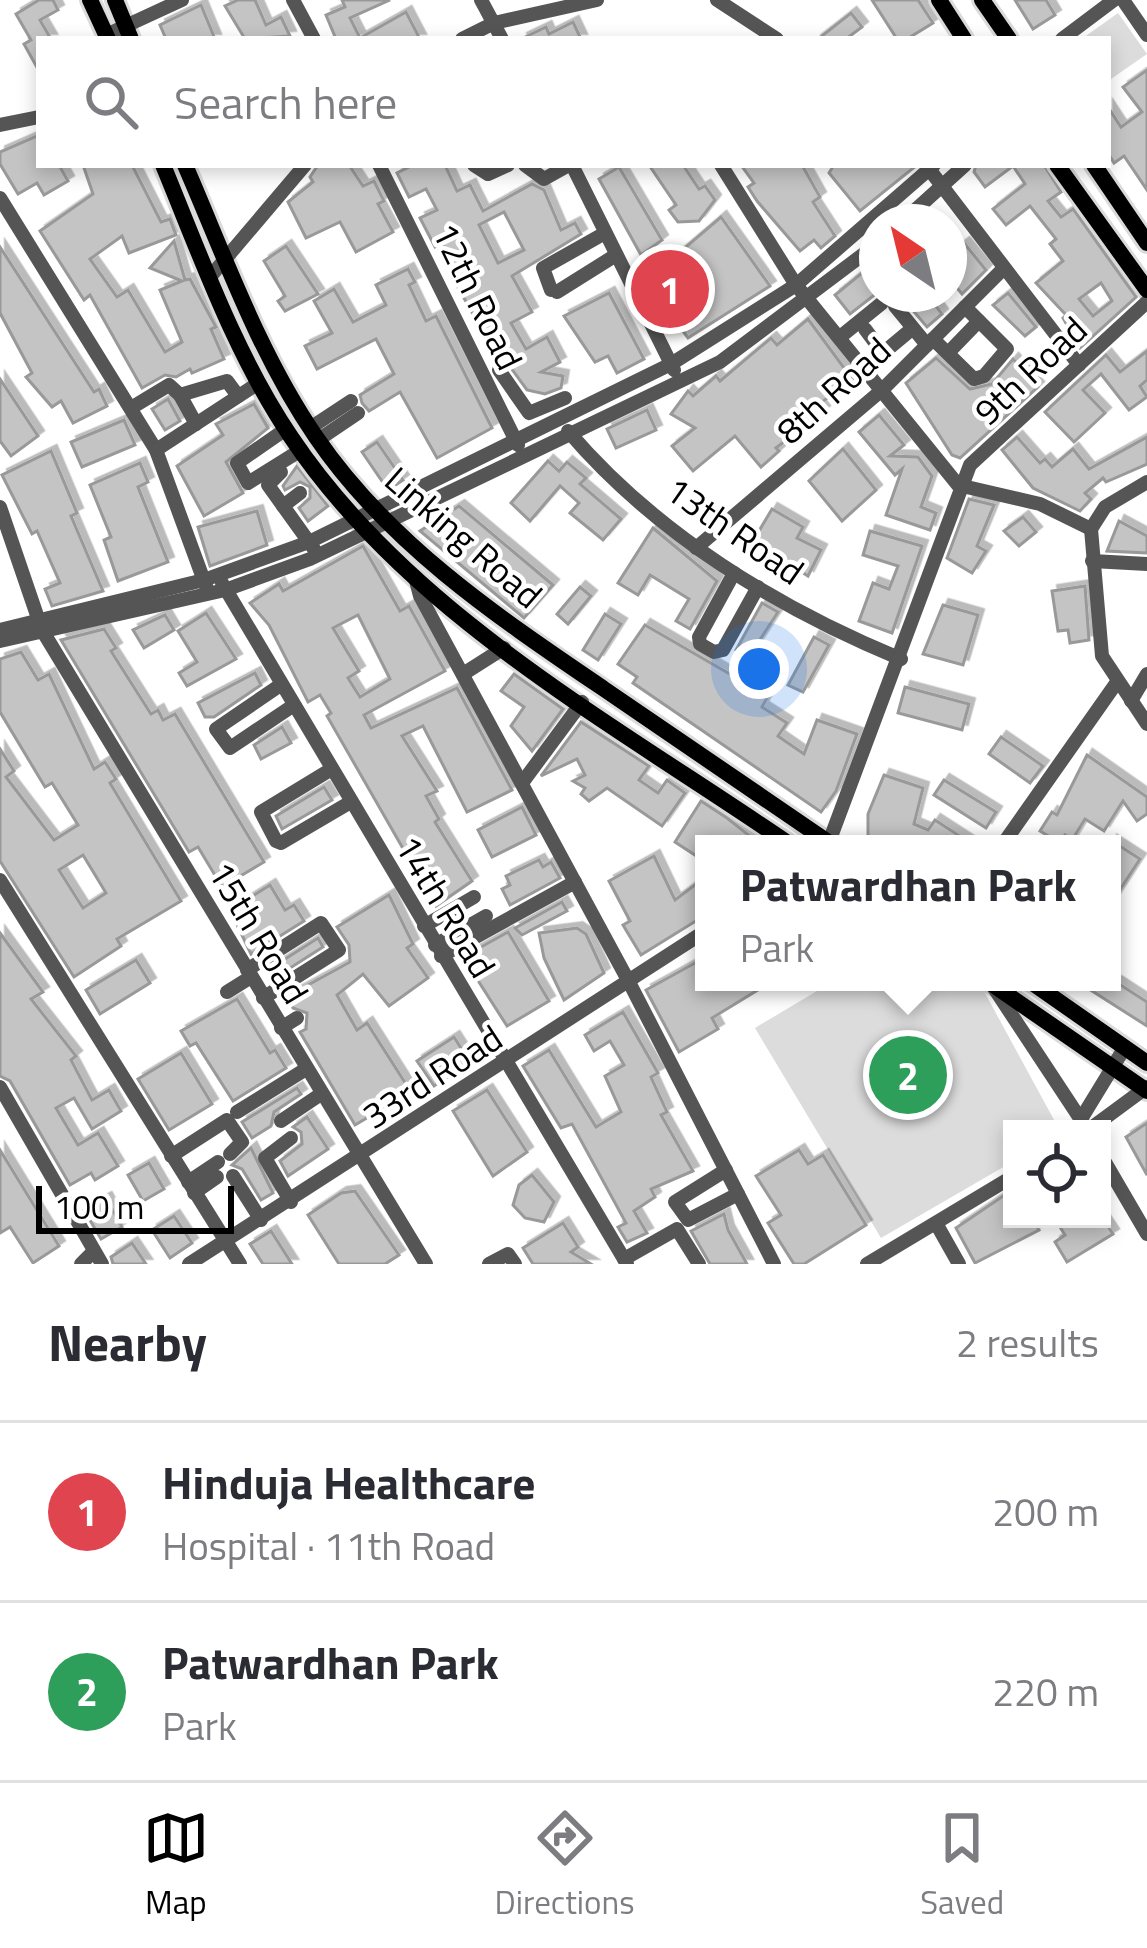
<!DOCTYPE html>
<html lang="en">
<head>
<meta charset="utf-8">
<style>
	body { margin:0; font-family:"Titillium Web",sans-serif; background:#f2f2f3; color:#2b2b33 }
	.controls { position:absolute; right:36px; bottom:36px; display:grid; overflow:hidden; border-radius:0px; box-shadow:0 6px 18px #0003 }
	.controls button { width:108px; height:108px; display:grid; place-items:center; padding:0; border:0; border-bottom:3px solid #e1e1e2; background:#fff; color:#2b2b33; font:60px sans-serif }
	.compass { position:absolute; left:859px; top:204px; width:108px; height:108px; border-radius:50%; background:#fff; box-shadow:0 6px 18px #0003; rotate:325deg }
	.scale { position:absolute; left:36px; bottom:30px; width:198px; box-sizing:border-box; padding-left:12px; border:6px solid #000; border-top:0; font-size:33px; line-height:42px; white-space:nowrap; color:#000; -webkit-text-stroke:9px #fff; paint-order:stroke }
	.you { position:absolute; left:759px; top:669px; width:42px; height:42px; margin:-30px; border:9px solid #fff; border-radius:50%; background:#1a73e8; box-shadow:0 0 0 18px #1a73e833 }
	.badge { display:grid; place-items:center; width:78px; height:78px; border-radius:50%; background:#000; color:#fff; font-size:39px; font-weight:700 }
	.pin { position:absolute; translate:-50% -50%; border:6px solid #fff; box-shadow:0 3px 12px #0006 }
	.popup { position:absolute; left:695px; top:835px; width:426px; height:156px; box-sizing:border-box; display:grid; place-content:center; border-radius:0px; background:#fff; filter:drop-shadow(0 3px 9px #0005); font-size:39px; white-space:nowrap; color:#7c7c81 }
	.popup b { font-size:45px; color:#2b2b33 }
	.popup::after { content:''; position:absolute; left:50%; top:100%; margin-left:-24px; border:24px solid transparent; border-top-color:#fff }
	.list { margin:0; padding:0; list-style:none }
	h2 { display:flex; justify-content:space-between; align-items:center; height:156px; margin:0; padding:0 48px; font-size:51px }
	h2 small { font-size:39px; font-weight:400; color:#7c7c81 }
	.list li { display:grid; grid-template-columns:78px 1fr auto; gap:36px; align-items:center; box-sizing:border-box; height:180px; padding:0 48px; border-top:3px solid #e1e1e2 }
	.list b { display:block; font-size:45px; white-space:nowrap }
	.list p { margin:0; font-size:39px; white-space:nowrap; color:#7c7c81 }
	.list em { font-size:39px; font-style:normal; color:#7c7c81 }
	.icon { flex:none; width:66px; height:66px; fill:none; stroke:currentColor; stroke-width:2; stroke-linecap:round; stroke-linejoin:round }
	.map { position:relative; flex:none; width:1147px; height:1264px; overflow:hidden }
	.search { position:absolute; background:#fff; box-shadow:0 6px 18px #0003; left:36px; right:36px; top:36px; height:132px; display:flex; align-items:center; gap:30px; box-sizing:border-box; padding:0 42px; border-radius:0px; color:#7c7c81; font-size:45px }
	.sheet { height:516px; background:#fff }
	nav { display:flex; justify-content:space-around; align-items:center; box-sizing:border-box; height:168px; border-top:3px solid #e1e1e2; background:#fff; font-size:33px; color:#7c7c81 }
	nav a { display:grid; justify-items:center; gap:6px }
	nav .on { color:#000 }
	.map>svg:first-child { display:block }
	.green { fill:#dcdcdc }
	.building { fill:#c4c4c4; stroke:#999; stroke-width:3; fill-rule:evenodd; filter:url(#shadow) }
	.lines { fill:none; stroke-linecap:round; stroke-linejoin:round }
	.major-casing { stroke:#dbdbdb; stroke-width:22 }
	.minor { stroke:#555; stroke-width:14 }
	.major { stroke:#000; stroke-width:16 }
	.labels { text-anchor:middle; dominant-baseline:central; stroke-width:9; stroke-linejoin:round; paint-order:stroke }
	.street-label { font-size:36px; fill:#000; stroke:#fff }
</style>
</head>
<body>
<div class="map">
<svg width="1147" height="1264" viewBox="0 0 1147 1264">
	<defs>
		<filter id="shadow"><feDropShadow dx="5.5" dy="-5.5" stdDeviation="0" flood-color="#0004"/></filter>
	</defs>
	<rect width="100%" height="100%" fill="#fff"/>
	<!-- green -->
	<g class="green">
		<polygon points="1118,13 1147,54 1111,79 1108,39 1083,38"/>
		<polygon points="832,982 979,982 1059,1129 1012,1129 1012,1162 881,1238 755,1028"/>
	</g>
	<!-- building -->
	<g class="building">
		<polygon points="39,0 53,0 58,10 40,20 51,39 39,39 39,71 24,44 31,40 16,14"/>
		<polygon points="238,0 255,0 266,25 281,17 290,36 245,39 225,6"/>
		<polygon points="342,0 390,0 350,18 360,38 406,12 420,39 336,39 326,15 345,7"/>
		<polygon points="872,0 918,0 933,23 907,39 897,39"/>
		<polygon points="1015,0 1046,0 1055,15 1033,29"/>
		<polygon points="201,5 215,39 166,39 160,25"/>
		<polygon points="851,13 862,27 846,39 818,39"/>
		<polygon points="573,22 581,39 521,39 546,27 549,34"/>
		<polygon points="1147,70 1147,190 1124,156 1114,163 1108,153 1108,107 1121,127 1142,112 1123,87"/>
		<polygon points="39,135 39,165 59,165 68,181 44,195 37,183 18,194 0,164 0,152"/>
		<polygon points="83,165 132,165 161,222 170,219 176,235 129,253 122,236 90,259 117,297 128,290 165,352 182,342 160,290 182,281 150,268 174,241 185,280 190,279 216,327 211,329 224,359 192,373 190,369 176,377 165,375 142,388 90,295 84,300 40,231 93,194"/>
		<polygon points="318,165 349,165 363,186 374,181 384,201 378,204 393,232 356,252 340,222 306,238 288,202 313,182 310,177"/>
		<path d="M413 165H445L457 191 470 185 483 211 532 184 544 190 561 230 575 223 581 234 512 276 532 312 511 323 526 349 547 337 560 362 541 372 563 376 561 388 545 394 527 390 508 364 510 355 497 331 486 337 456 284 461 281 442 243 435 247 420 218 437 210 426 189 409 197 397 173ZM504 212 524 250 498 263 479 225Z"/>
		<polygon points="649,165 683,165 699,189 705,186 715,200 699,221 678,222 669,210 676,205"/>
		<polygon points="741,165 802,165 820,197 813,202 835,236 821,248 814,240 800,251 757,201 748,187 754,183"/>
		<polygon points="834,165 917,165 860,211 829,173"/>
		<path d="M976 165H1044L1061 192 1048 201 1061 217 1073 209 1136 297 1080 348 1063 318 1066 315 1036 283 1063 261 1050 244 1056 239 1030 206 1006 225 993 209 1025 184 1013 166 985 187 974 172ZM1101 283 1112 301 1093 316 1079 299Z"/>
		<polygon points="619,167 662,240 641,255 599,179"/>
		<polygon points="721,217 770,286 688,338 646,281"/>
		<polygon points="964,243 986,270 962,294 949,278 949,255"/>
		<polygon points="286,246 318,294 285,311 278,301 285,296 264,261"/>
		<polygon points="0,247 94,392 99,389 107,406 73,423 61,401 52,407 26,377 32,373 0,313"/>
		<polygon points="408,269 415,282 409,285 426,321 436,316 492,428 437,458 400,392 369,411 362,403 360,395 394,374 376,339 317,369 305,346 332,333 314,301 334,289 353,322 386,305 376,285"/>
		<polygon points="862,273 877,293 850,314 835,295"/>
		<polygon points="609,293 644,359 617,373 608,356 595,362 564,316"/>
		<polygon points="1008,293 1036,327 1025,336 993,305"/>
		<polygon points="912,294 927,294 942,314 927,327 904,300"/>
		<polygon points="808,319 853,380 819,404 824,411 776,448 779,451 761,467 735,436 693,471 672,446 695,428 671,414 688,391 693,396 716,376 720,381 771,338 777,345"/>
		<polygon points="1147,351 1147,380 1140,386 1147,397 1129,410 1101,374 1083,390 1105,413 1074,442 1045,412 1106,355 1120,372"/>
		<polygon points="936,358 970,389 992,384 1013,359 1038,387 960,458 952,455 906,383"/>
		<polygon points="0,379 38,436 11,456 0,441"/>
		<polygon points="168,399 180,421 165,430 152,409"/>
		<polygon points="254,404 268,428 226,462 243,493 204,516 177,466 223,435 216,424"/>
		<polygon points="647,410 656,430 616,448 607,429"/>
		<polygon points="879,415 904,445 890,456 918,457 932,476 921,507 936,513 930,530 886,515 902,469 895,475 859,432"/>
		<polygon points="124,420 135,445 82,467 71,442"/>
		<polygon points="1017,437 1040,463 1045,459 1052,467 1073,449 1089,469 1147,437 1147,464 1106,482 1103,478 1085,493 1091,499 1080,511 1033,488 1002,450"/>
		<polygon points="377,442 403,480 388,490 362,452"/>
		<polygon points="843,449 876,490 842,521 809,481"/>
		<polygon points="51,451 77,513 71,516 103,591 52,606 45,589 60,583 37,531 32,534 2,475"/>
		<polygon points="548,461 559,471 567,462 586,478 580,484 621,519 603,540 570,513 579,503 560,486 530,521 511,503"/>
		<polygon points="140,463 148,482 138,487 168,562 118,581 104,540 111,537 90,485"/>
		<polygon points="297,466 328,506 308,521 299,508 310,498 310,487 300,482 285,490 283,486"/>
		<polygon points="969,499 994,505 977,546 986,551 972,573 947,558"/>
		<polygon points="459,506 553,585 524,618 420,531"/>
		<polygon points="772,509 803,527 797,538 821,550 808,576 753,541"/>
		<polygon points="257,511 267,545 210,566 198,527"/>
		<polygon points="1023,517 1036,532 1019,546 1004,531"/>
		<polygon points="1119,521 1147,536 1147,553 1107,551"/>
		<polygon points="653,528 717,581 690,629 676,621 689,599 650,575 638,595 618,583"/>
		<polygon points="870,531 922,546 892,633 859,621 873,583 889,589 898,566 863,555"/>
		<path d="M363 546 400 611 409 606 445 671 364 715 371 728 457 688 512 790 467 812 423 726 402 736 437 791 426 796 439 819 435 822 472 881 436 906 327 716 331 713 320 695 308 702 269 625 250 603 279 584 283 591ZM358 615 390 679 360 697 348 678 359 671 333 628Z"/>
		<polygon points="1085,586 1089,640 1070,643 1068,630 1058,631 1052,591"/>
		<polygon points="580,587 591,596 568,624 557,614"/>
		<polygon points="762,603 778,612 748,658 736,650"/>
		<polygon points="943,605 978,615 963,665 923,654"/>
		<polygon points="206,613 236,659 187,686 179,673 197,662 178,631"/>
		<polygon points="605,614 621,624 598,660 583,650"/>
		<polygon points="165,615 174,630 144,648 133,630"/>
		<polygon points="645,625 768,696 762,707 787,723 778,736 804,754 817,720 857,734 836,791 821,812 633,683 637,677 618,664"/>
		<polygon points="104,629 116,648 111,651 151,714 158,710 163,720 175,714 264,862 222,887 198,847 189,852 61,640"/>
		<polygon points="814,637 829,645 803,692 788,685"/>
		<path d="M21 652 38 680 49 674 94 769 105 762 116 779 110 783 181 901 117 939 121 946 74 977 0 861V749L14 771 6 777 54 840 78 825 52 783 45 787 0 712V659ZM83 855 106 893 83 908 59 870Z"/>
		<polygon points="255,673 261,685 214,717 205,717 198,703"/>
		<polygon points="514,674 563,709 532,751 511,726 524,707 501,691"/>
		<polygon points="905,687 969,704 962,730 898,713"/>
		<polygon points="581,722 649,766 639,780 658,793 667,780 685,793 662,826 607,788 589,801 581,794 585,788 573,781 585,775 577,759 541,776"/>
		<polygon points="282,727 291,743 261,759 254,745"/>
		<polygon points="1001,737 1043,766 1030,783 989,754"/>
		<polygon points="1087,755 1147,797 1147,814 1137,821 1123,801 1104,831 1085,819 1072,840 1065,835 1060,843 1040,831 1052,812 1057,815"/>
		<polygon points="884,775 923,788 914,824 928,830 935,820 972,844 868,844 868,814"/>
		<polygon points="944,780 996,812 986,828 934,795"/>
		<polygon points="324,787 332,800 282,829 276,816"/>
		<polygon points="701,801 727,818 760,844 704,844 704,861 675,842"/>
		<polygon points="522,807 536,835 492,857 478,830"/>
		<polygon points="1112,841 1140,859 1112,902"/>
		<polygon points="654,856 675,900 704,878 704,916 641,955 623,925 630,921 609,881"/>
		<polygon points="539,860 543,867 551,862 560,878 510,905 502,889 510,885 506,876"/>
		<polygon points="270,885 285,910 294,905 304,921 251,954 230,910"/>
		<polygon points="389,895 413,944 407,948 428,978 389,1006 363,974 337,995 357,1030 367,1023 411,1092 355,1125 300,1032 306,1029 307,1013 293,1008 288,996 350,962 349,945 337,927"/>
		<polygon points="562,902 567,911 522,935 515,928"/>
		<polygon points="577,928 586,934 604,973 564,1000 544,958 539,933"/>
		<polygon points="508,932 549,1001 507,1026 463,957"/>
		<polygon points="0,933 43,992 31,999 76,1056 71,1060 92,1100 109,1090 121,1111 92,1129 74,1098 56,1108 78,1145 98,1133 118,1166 95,1180 91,1173 70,1185 10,1081 0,1076"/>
		<polygon points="318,938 323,947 276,977 271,968"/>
		<polygon points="704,958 704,982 771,982 712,1018 718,1029 679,1052 646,990"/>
		<polygon points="136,960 150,983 100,1014 86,990"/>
		<polygon points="1078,982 1116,982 1147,1002 1147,1026"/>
		<polygon points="237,999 270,1053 275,1050 286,1068 233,1101 196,1043 190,1046 181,1031"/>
		<polygon points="623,1012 658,1073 651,1077 667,1112 661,1115 693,1171 651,1189 655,1197 634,1211 647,1233 627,1242 618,1227 626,1223 572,1124 561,1128 523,1066 549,1050 596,1127 621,1112 605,1076 624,1065 610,1041 594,1051 585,1035"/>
		<polygon points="454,1037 470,1062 434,1086 417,1061"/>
		<polygon points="181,1053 212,1104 169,1130 138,1079"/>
		<polygon points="297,1088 301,1094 274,1112 271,1126 252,1138 242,1122"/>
		<polygon points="487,1090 527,1152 493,1176 453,1111"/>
		<polygon points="307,1117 328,1149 288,1176 280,1161 302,1144 301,1132 293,1127"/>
		<polygon points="1147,1123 1147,1175 1126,1137"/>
		<polygon points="251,1148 273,1193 261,1200 242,1169 232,1165"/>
		<polygon points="0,1150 59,1246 33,1263 10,1227 0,1233"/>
		<polygon points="799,1150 808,1164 823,1155 866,1225 804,1264 794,1264 768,1223 781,1215 756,1176"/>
		<polygon points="149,1163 164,1189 143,1201 128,1175"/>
		<polygon points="532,1175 554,1202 544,1222 525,1218 513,1205 519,1185"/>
		<polygon points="1012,1190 1012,1219 1033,1219 1039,1230 975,1263 956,1228"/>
		<polygon points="355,1191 399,1255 385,1264 339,1264 308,1215 341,1193"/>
		<polygon points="106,1198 122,1227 101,1239 84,1210"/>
		<polygon points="724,1214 728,1230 747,1264 710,1264 691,1231"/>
		<polygon points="174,1216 192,1243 170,1258 152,1230"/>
		<polygon points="1055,1219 1103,1219 1113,1234 1067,1262 1055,1242 1065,1235"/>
		<polygon points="563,1223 578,1247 571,1252 591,1264 533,1264 523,1248"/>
		<polygon points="271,1231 292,1264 263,1264 250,1244"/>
		<polygon points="132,1243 146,1264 113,1264 111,1257"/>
	</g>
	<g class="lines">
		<!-- major casing -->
		<g class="major-casing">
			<g id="major">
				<polyline points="90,0 108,39"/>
				<polyline points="115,0 131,39"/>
				<polyline points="939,0 964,39"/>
				<polyline points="982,0 1009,39"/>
				<path d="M163 165C201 257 235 354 291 437 410 615 616 725 789 844"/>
				<path d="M185 165C225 257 259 354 316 437 389 544 498 617 604 689 679 741 755 792 831 844"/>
				<polyline points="1057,165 1147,290"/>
				<polyline points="1094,165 1147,243"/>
				<polyline points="989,982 1147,1091"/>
				<polyline points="1031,982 1147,1063"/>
			</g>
		</g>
		<!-- minor -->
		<g class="minor">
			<polyline points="293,0 314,39"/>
			<polyline points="481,0 502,39"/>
			<polyline points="717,0 777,39"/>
			<polyline points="1123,0 1147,35"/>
			<polyline points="106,35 182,0"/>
			<polyline points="462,39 494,23 597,0"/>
			<polyline points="1062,39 1114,0"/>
			<polyline points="0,125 39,117"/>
			<polyline points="379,165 518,445"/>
			<polyline points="474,165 488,174 508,165"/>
			<polyline points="525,165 544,179 569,165"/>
			<polyline points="572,165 674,370"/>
			<polyline points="721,165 796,285 958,485 1040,504 1091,529"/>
			<polyline points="929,169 1079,365"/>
			<polyline points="0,198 156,450 207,589"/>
			<polyline points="902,222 965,165"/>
			<polyline points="210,277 305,165"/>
			<polyline points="551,290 543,268 605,233"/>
			<polyline points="557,292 616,255"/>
			<polyline points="895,306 927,345"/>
			<polyline points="865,329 883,353 907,333"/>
			<polyline points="840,337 882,303"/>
			<polyline points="933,339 974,379 984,376 1007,349 965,307"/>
			<polyline points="948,353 979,321"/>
			<polyline points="499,370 529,413 565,398"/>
			<polyline points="131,408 169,385 180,395"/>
			<polyline points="196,424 180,395 227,381 238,396"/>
			<polyline points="310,428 351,401"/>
			<polyline points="286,429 237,463 248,483 301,450"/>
			<path d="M568 431C656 534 777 608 901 659"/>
			<polyline points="318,440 358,413"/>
			<polyline points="156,450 257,384"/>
			<polyline points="281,472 268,485 314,549"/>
			<polyline points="283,506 300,493"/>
			<polyline points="0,507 42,630 426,1264"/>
			<polyline points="1091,529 1102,656 1147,724"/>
			<polyline points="1091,529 1105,507 1147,482"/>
			<polyline points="696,548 882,390 1003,269"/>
			<polyline points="1092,561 1147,564"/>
			<polyline points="734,573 699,637 700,644 714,652 723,650 758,587"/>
			<polyline points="415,577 420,596 629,982 774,1264"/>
			<polyline points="222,583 627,1264"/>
			<polyline points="0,630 204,580 309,542 671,364 796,285 934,165"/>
			<polyline points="0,641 225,590 310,559 720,362 877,244"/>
			<polyline points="463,674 504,648"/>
			<polyline points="279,686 216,729 230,748 291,707"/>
			<polyline points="1131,701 1147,674"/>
			<polyline points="330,770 261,812 276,841 281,843 349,803"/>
			<polyline points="522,783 582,702"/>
			<polyline points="829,842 970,465 1147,302"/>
			<polyline points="1003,844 1117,682"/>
			<polyline points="0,880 240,1264"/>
			<polyline points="424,926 474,897"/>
			<polyline points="435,945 486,916"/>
			<polyline points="441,956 575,882"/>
			<polyline points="247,970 321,923 339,950 263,998"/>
			<polyline points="994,988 1087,1129"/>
			<polyline points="227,992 251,977"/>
			<polyline points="281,1028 297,1018"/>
			<polyline points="0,1087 102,1264"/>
			<polyline points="237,1112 306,1069"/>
			<polyline points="1081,1119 1125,1047"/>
			<polyline points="281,1121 321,1094"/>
			<polyline points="1090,1129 1147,1087"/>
			<polyline points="171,1156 227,1120 242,1142 230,1154"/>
			<polyline points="1102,1157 1147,1234"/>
			<polyline points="726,1170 675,1202 688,1220 738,1194"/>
			<polyline points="233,1176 261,1220"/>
			<polyline points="188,1182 218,1162"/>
			<polyline points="194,1193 217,1177"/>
			<polyline points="291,1202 265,1158 291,1138"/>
			<polyline points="937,1225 959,1264"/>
			<polyline points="624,1259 677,1229 699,1264"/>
			<polyline points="81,1264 94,1251"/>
			<polyline points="189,1264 704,932"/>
			<polyline points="489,1264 508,1254 515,1264"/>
			<polyline points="867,1264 1012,1177"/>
		</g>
		<!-- major -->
		<use href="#major" class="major"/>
	</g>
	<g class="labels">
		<!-- street labels -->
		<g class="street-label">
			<text transform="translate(478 296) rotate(64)">12th Road</text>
			<text transform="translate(1030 370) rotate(-43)">9th Road</text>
			<text transform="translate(833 390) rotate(-42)">8th Road</text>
			<text transform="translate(735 530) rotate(35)">13th Road</text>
			<text transform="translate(464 537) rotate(41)">Linking Road</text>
			<text transform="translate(446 906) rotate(59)">14th Road</text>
			<text transform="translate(259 932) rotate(59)">15th Road</text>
			<text transform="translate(432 1076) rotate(-33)">33rd Road</text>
		</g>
	</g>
</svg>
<div class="controls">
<button><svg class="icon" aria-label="locate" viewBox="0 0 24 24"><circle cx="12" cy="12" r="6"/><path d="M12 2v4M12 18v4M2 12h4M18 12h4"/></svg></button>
</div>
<svg class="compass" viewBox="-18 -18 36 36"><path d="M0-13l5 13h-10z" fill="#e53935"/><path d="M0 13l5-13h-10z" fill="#7c7c81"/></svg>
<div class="scale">100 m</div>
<div class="you"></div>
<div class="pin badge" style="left:670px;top:289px;background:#e0444e">1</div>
<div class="pin badge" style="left:908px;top:1075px;background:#2e9e5b">2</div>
<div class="popup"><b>Patwardhan Park</b>Park</div>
<div class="search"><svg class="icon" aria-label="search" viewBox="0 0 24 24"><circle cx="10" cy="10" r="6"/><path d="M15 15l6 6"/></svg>Search here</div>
</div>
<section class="sheet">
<h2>Nearby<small>2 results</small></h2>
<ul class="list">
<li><span class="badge" style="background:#e0444e">1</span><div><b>Hinduja Healthcare</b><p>Hospital · 11th Road</p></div><em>200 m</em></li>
<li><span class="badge" style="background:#2e9e5b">2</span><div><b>Patwardhan Park</b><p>Park</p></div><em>220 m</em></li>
</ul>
</section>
<nav>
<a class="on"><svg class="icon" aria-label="map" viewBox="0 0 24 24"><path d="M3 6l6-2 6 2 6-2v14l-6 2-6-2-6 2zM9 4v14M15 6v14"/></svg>Map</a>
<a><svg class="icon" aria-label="directions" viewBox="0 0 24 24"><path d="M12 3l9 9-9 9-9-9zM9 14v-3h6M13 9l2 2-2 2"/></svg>Directions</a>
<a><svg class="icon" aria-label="saved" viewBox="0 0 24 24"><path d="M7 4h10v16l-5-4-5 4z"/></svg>Saved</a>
</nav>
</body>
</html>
